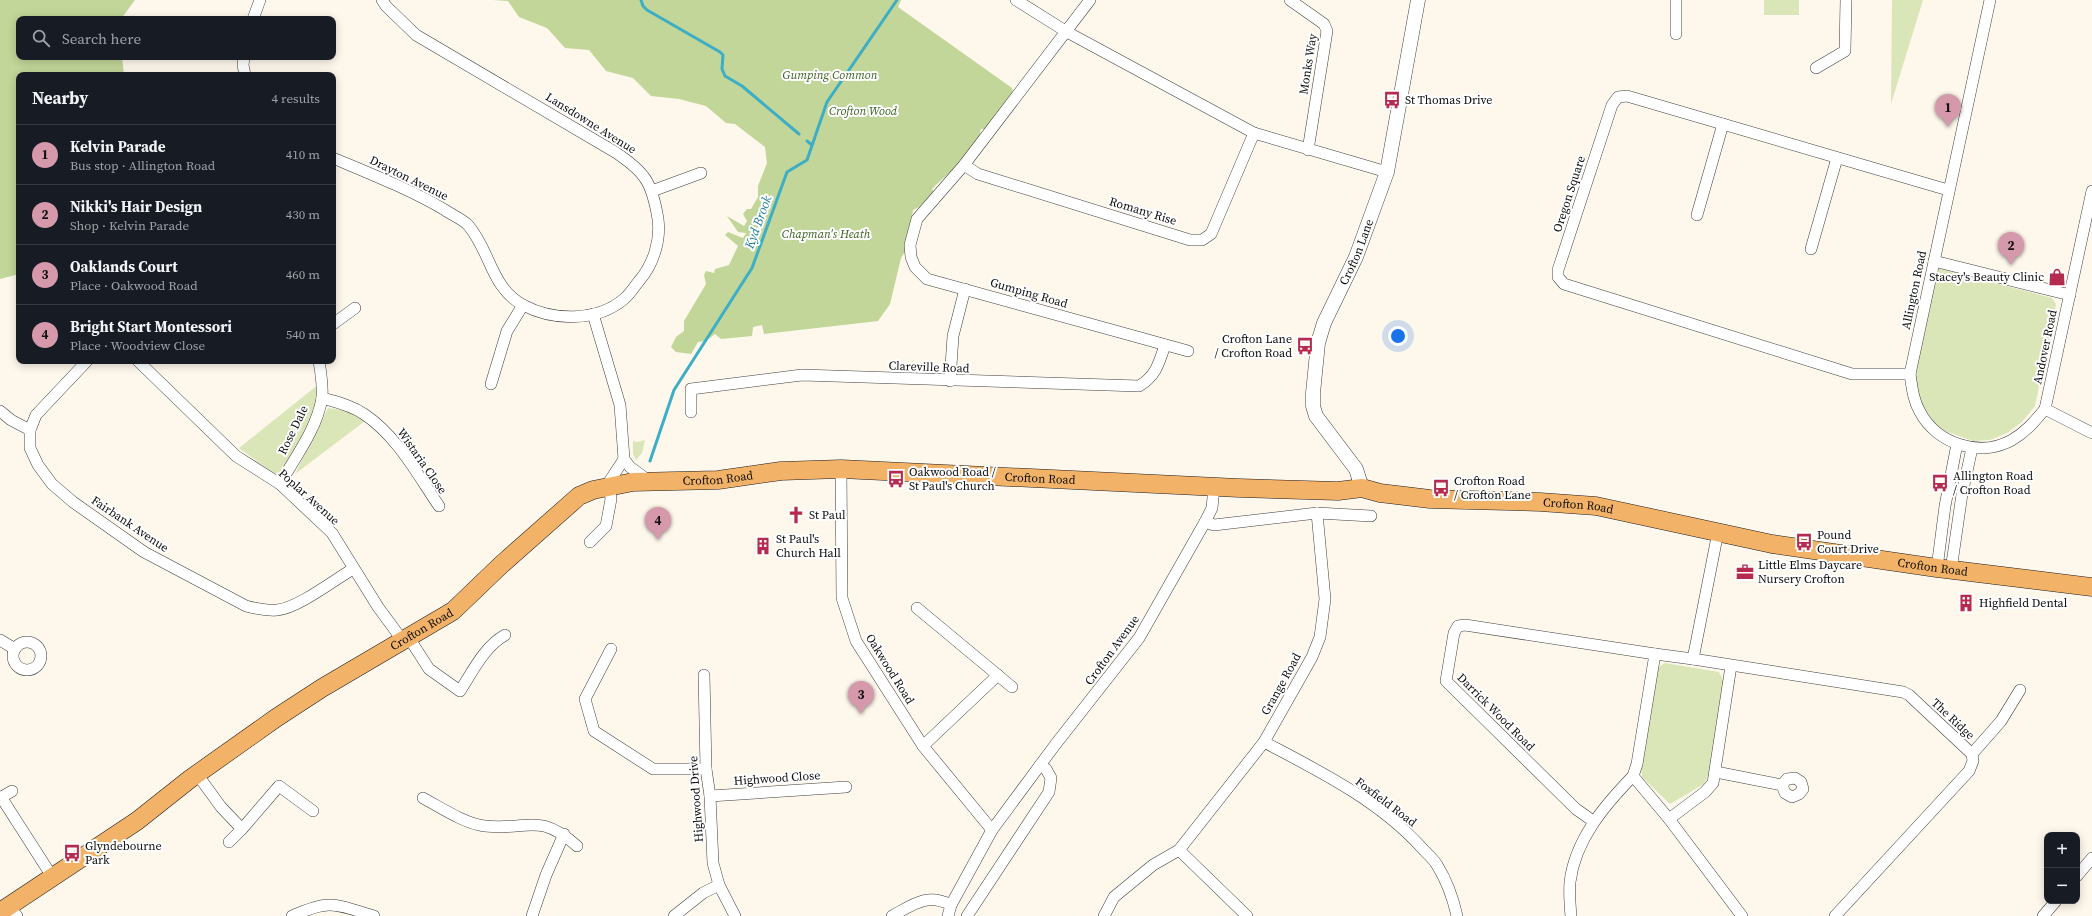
<!DOCTYPE html>
<html lang="en">
<head>
<meta charset="utf-8">
<style>
	body { margin:0; font-family:"Source Serif 4",serif; background:#20242c; color:#f1f3f6 }
	.controls { position:absolute; right:12px; bottom:12px; display:grid; overflow:hidden; border-radius:8px; box-shadow:0 2px 10px #0003 }
	.controls button { width:36px; height:36px; display:grid; place-items:center; padding:0; border:0; border-bottom:1px solid #363941; background:#171b24; color:#f1f3f6; font:20px sans-serif }
	.you { position:absolute; left:1398px; top:336px; width:14px; height:14px; margin:-10px; border:3px solid #fff; border-radius:50%; background:#1a73e8; box-shadow:0 0 0 6px #1a73e833 }
	.badge { display:grid; place-items:center; width:26px; height:26px; border-radius:50%; background:#d699ab; color:#111; font-size:13px; font-weight:700 }
	.pin { position:absolute; translate:-50% -33px; filter:drop-shadow(0 1px 2px #0008) }
	.pin::after { content:''; position:absolute; top:21px; width:14px; height:12px; background:inherit; clip-path:polygon(0 0,100% 0,50% 100%) }
	.list { margin:0; padding:0; list-style:none }
	h2 { display:flex; justify-content:space-between; align-items:center; height:52px; margin:0; padding:0 16px; font-size:17px }
	h2 small { font-size:13px; font-weight:400; color:#9ea1a6 }
	.list li { display:grid; grid-template-columns:26px 1fr auto; gap:12px; align-items:center; box-sizing:border-box; height:60px; padding:0 16px; border-top:1px solid #363941 }
	.list b { display:block; font-size:15px; white-space:nowrap }
	.list p { margin:0; font-size:13px; white-space:nowrap; color:#9ea1a6 }
	.list em { font-size:13px; font-style:normal; color:#9ea1a6 }
	.icon { flex:none; width:22px; height:22px; fill:none; stroke:currentColor; stroke-width:2; stroke-linecap:round; stroke-linejoin:round }
	.map { position:relative; flex:none; width:2092px; height:916px; overflow:hidden }
	.search { position:absolute; background:#171b24; box-shadow:0 2px 10px #0003; left:16px; top:16px; width:320px; height:44px; display:flex; align-items:center; gap:10px; box-sizing:border-box; padding:0 14px; border-radius:8px; color:#9ea1a6; font-size:15px }
	.panel { position:absolute; background:#171b24; box-shadow:0 2px 10px #0003; left:16px; top:72px; width:320px; height:292px; border-radius:8px }
	.map>svg:first-child { display:block }
	.green { fill:#dae6b8 }
	.forest { fill:#c1d698 }
	.lines { fill:none; stroke-linecap:round; stroke-linejoin:round }
	.stream { stroke:#3eadc6; stroke-width:3 }
	.minor-casing { stroke:#3f3f3f; stroke-width:12 }
	.tertiary-casing { stroke:#3f3f3f; stroke-width:15 }
	.primary-casing { stroke:#1d1d1d; stroke-width:19 }
	.minor { stroke:#fff; stroke-width:11 }
	.tertiary { stroke:#fff; stroke-width:14 }
	.primary { stroke:#f2b368; stroke-width:18 }
	.labels { text-anchor:middle; dominant-baseline:central; stroke-width:4; stroke-linejoin:round; paint-order:stroke }
	.street-label { font-size:12px; fill:#0c0c0c; stroke:#fff }
	.park-label { font-size:12px; font-style:italic; fill:#3b6020; stroke:#fff }
	.poi-label { font-size:12px; fill:#0c0c0c; stroke:#fff; text-anchor:start }
	.water-label { font-size:13px; font-style:italic; fill:#1c7c97; stroke:#fff }
</style>
</head>
<body>
<div class="map">
<svg width="2092" height="916" viewBox="0 0 2092 916">
	<rect width="100%" height="100%" fill="#fef7ec"/>
	<!-- green -->
	<g class="green">
		<rect x="1764" y="0" width="35" height="15"/>
		<polygon points="1892,0 1923,0 1891,104"/>
		<polygon points="1941,269 2052,298 2056,304 2035,406 2022,422 2007,433 1990,440 1973,441 1934,427 1920,411 1911,373 1933,271"/>
		<polygon points="319,384 313,416 279,477 239,448"/>
		<polygon points="328,408 349,411 365,421 295,474"/>
		<polygon points="645,440 642,453 636,460 633,454 633,441 637,442"/>
		<polygon points="1665,663 1719,672 1724,682 1709,774 1704,784 1670,804 1642,777 1641,765 1657,668"/>
	</g>
	<!-- forest -->
	<g class="forest">
		<polygon points="0,0 135,0 121,19 19,19 19,57 122,57 124,75 19,75 19,274 0,279"/>
		<path d="M493 0H901L898 7 1012 88 1013 92 987 129H981L980 132 983 138 961 163 957 164 953 171C948 173 937 184 932 189L934 192 919 207 913 210 905 252 901 258 890 304 878 321 764 334 762 325 753 327 752 336 721 339 715 334 706 341 698 342 691 354 676 352 671 347 676 337 684 331V321L706 284 704 275 706 271 714 273 715 269 729 265 738 246 725 235 728 232 743 238 746 233 738 232 727 216 744 226 747 221 743 214 747 209H751L758 197V186L767 163 765 147 735 124 726 123 706 106 679 99 651 96 633 78 606 71 589 50 565 48 547 28 519 17 508 1Z"/>
	</g>
	<g class="lines">
		<!-- stream -->
		<g class="stream">
			<polyline points="641,0 643,6 647,10 720,52 723,55 722,69 725,76 742,86 799,134"/>
			<polyline points="807,141 812,145"/>
			<polyline points="650,461 674,390 752,268 787,172 807,160 827,102 897,0"/>
		</g>
		<!-- minor casing -->
		<g class="minor-casing">
			<g id="minor">
				<polyline points="1016,0 1067,32 1254,133 1387,172"/>
				<polyline points="1090,0 964,165 917,219 910,245 911,257 915,267 927,279 1188,351"/>
				<polyline points="1290,0 1324,24 1327,31 1308,150"/>
				<path d="M1990 0 1910 374C1912 387 1913 400 1920 412 1937 444 1980 458 2012 440 2026 432 2035 421 2045 409L2092 191"/>
				<polyline points="253,19 260,0"/>
				<polyline points="1676,34 1676,0"/>
				<polyline points="244,57 243,65 245,75"/>
				<polyline points="1816,68 1845,51 1846,0"/>
				<path d="M333 158C371 174 409 189 445 210 452 215 462 219 468 225 490 250 491 288 523 305 553 321 597 322 624 299 630 294 634 287 639 281 653 265 661 241 658 219 652 182 645 172 615 152L416 35 386 6 382 0"/>
				<polyline points="964,165 978,174 1190,240 1202,240 1211,234 1254,133"/>
				<polyline points="652,191 701,173"/>
				<polyline points="1697,215 1723,124"/>
				<polyline points="1811,249 1837,158"/>
				<polyline points="1934,261 2070,295"/>
				<polyline points="593,314 620,405 624,459 630,467 649,481"/>
				<polyline points="333,324 355,308"/>
				<path d="M87 361 36 415 30 430V448L38 465 52 484 73 502 144 552 246 606C257 609 266 611 277 610 298 608 334 580 353 569"/>
				<polyline points="138,361 236,456 280,484 332,533 378,607 403,641"/>
				<polyline points="1910,374 1852,374 1564,284 1558,277 1558,270 1612,105 1618,97 1627,96 1948,190"/>
				<polyline points="950,381 953,336 965,289"/>
				<polyline points="491,384 507,331 523,305"/>
				<path d="M322 398C336 402 351 405 364 414 397 436 417 474 439 506"/>
				<polyline points="2045,409 2092,433"/>
				<polyline points="0,411 11,420 30,430"/>
				<path d="M691 412V389L802 375 1139 386C1156 376 1159 363 1165 345"/>
				<polyline points="841,469 842,598 856,641 923,746 992,830"/>
				<path d="M280 484C295 457 317 429 322 398 323 386 321 373 319 361"/>
				<polyline points="1205,522 1214,525 1317,513 1371,516"/>
				<polyline points="1718,532 1693,659 1655,654 1637,764 1633,776 1669,819 1705,792 1713,783 1731,666"/>
				<polyline points="590,542 606,526 611,499 609,482 624,459"/>
				<polyline points="1937,568 1945,506 1957,444"/>
				<polyline points="1951,570 1962,494 1972,448"/>
				<polyline points="917,608 1012,687"/>
				<path d="M409 638 429 669 460 691C473 671 484 647 505 635"/>
				<polyline points="0,640 15,649"/>
				<circle cx="27" cy="656" r="14"/>
				<polyline points="611,649 585,699 594,731 653,769 706,769"/>
				<polyline points="1693,659 1903,692 1909,695 1972,754 1973,761 1969,771 1835,916"/>
				<polyline points="704,675 706,769 710,796 713,863 719,885 735,916"/>
				<path d="M1264 742C1319 771 1378 800 1421 847 1426 853 1433 858 1437 865 1447 881 1453 898 1457 916"/>
				<polyline points="923,746 998,675"/>
				<polyline points="1972,754 2001,721 2020,690"/>
				<polyline points="1716,772 1782,785 1787,779 1795,778 1801,782 1803,789 1799,794 1792,797 1785,793 1782,785"/>
				<polyline points="197,774 221,807 242,829 229,842"/>
				<polyline points="710,796 846,787"/>
				<polyline points="1,797 53,878"/>
				<polyline points="0,798 12,791"/>
				<path d="M423 798C440 807 465 824 485 826 527 831 538 811 577 846"/>
				<polyline points="1669,819 1742,916"/>
				<polyline points="1593,821 1576,809 1446,681 1454,633 1458,626 1465,625 1655,654"/>
				<polyline points="242,829 279,786 313,811"/>
				<polyline points="1179,850 1247,916"/>
				<polyline points="2077,876 2092,858"/>
				<polyline points="9,907 17,916"/>
				<path d="M292 916C331 899 334 904 374 916"/>
				<polyline points="532,916 546,875 564,834"/>
				<polyline points="674,916 703,893 719,885"/>
				<path d="M892 916C914 904 927 893 951 905"/>
				<polyline points="948,916 951,905 992,830 1055,745 1139,638 1205,522 1212,508 1214,487"/>
				<polyline points="967,916 1049,792 1051,778 1046,769 1040,765"/>
				<polyline points="1104,916 1114,897 1153,865 1179,850 1264,742 1312,657 1320,637 1325,599 1317,513"/>
				<path d="M1571 916C1570 905 1569 893 1570 882 1575 840 1604 806 1633 776"/>
				<polyline points="2043,916 2056,901"/>
			</g>
		</g>
		<!-- tertiary casing -->
		<g class="tertiary-casing">
			<g id="tertiary">
				<path id="s1" d="M1362 488 1356 469 1316 416 1313 406V393L1318 343 1324 323 1356 257 1387 172 1418 0"/>
			</g>
		</g>
		<!-- primary casing -->
		<g class="primary-casing">
			<g id="primary">
				<path id="s2" d="M0 912 137 821 190 779 276 718 322 688 453 611 501 565 579 496 593 490 633 482 718 480 781 471 841 469 1239 488 1338 491 1362 488 1380 493 1430 499 1540 502 1596 506 1772 544 1937 568 2092 587"/>
			</g>
		</g>
		<!-- minor -->
		<use href="#minor" class="minor"/>
		<!-- tertiary -->
		<use href="#tertiary" class="tertiary"/>
		<!-- primary -->
		<use href="#primary" class="primary"/>
	</g>
	<!-- icons -->
	<defs>
		<g id="bus-bare" transform="scale(1.38)"><path d="M-5-6H5V4H4V6H2V4H-2V6H-4V4H-5ZM-3.5-4V0h7V-4ZM-3.5 1.2v1.5H-2V1.2ZM2 1.2v1.5H3.5V1.2Z" fill="#b52b4f" stroke="#fff" stroke-width="2.5" paint-order="stroke"/></g>
		<g id="shop-bare" transform="scale(1.38)"><path d="M-5-2.5h2.3a2.7 3.5 0 0 1 5.4 0H5L5.5 6h-11ZM-1.5-2.5h3a1.5 2.3 0 0 0-3 0Z" fill="#b52b4f" stroke="#fff" stroke-width="2.5" paint-order="stroke"/></g>
		<g id="church-bare" transform="scale(1.38)"><path d="M-1.2-6h2.4v3.5h3.3v2.4h-3.3V6h-2.4V-.1h-3.3v-2.4h3.3Z" fill="#b52b4f" stroke="#fff" stroke-width="2.5" paint-order="stroke"/></g>
		<g id="building-bare" transform="scale(1.38)"><path d="M-4-6H4V6H1V3H-1V6H-4ZM-2.5-4.3h1.7v1.8h-1.7ZM.8-4.3h1.7v1.8H.8ZM-2.5-1h1.7V.8h-1.7ZM.8-1h1.7V.8H.8Z" fill="#b52b4f" stroke="#fff" stroke-width="2.5" paint-order="stroke"/></g>
		<g id="office-bare" transform="scale(1.38)"><path d="M-6-3h4V-5.5h4V-3h4V5H-6ZM-1-4.5V-3h2v-1.5ZM-6 0V1H6V0Z" fill="#b52b4f" stroke="#fff" stroke-width="2.5" paint-order="stroke"/></g>
	</defs>
	<g fill-rule="evenodd">
		<use href="#bus-bare" x="1392" y="100"/>
		<use href="#shop-bare" x="2057" y="277"/>
		<use href="#bus-bare" x="1305" y="346"/>
		<use href="#bus-bare" x="896" y="479"/>
		<use href="#bus-bare" x="1940" y="483"/>
		<use href="#bus-bare" x="1441" y="488"/>
		<use href="#church-bare" x="796" y="515"/>
		<use href="#bus-bare" x="1804" y="542"/>
		<use href="#building-bare" x="763" y="546"/>
		<use href="#office-bare" x="1745" y="572"/>
		<use href="#building-bare" x="1966" y="603"/>
		<use href="#bus-bare" x="72" y="853"/>
	</g>
	<g class="labels">
		<!-- street labels -->
		<g class="street-label">
			<text transform="translate(1308 64) rotate(-81)">Monks Way</text>
			<text transform="translate(591 123) rotate(32)">Lansdowne Avenue</text>
			<text transform="translate(409 178) rotate(26)">Drayton Avenue</text>
			<text transform="translate(1569 194) rotate(-72)">Oregon Square</text>
			<text transform="translate(1143 211) rotate(17)">Romany Rise</text>
			<text stroke="none"><textPath href="#s1" startOffset="259">Crofton Lane</textPath></text>
			<text transform="translate(1914 290) rotate(-78)">Allington Road</text>
			<text transform="translate(1029 293) rotate(16)">Gumping Road</text>
			<text transform="translate(2045 347) rotate(-78)">Andover Road</text>
			<text transform="translate(929 367) rotate(2)">Clareville Road</text>
			<text transform="translate(293 430) rotate(-64)">Rose Dale</text>
			<text transform="translate(422 461) rotate(55)">Wistaria Close</text>
			<text stroke="none"><textPath href="#s2" startOffset="856">Crofton Road</textPath></text>
			<text stroke="none"><textPath href="#s2" startOffset="1179">Crofton Road</textPath></text>
			<text transform="translate(309 497) rotate(42)">Poplar Avenue</text>
			<text stroke="none"><textPath href="#s2" startOffset="1719">Crofton Road</textPath></text>
			<text transform="translate(130 524) rotate(34)">Fairbank Avenue</text>
			<text stroke="none"><textPath href="#s2" startOffset="2079">Crofton Road</textPath></text>
			<text stroke="none"><textPath href="#s2" startOffset="508">Crofton Road</textPath></text>
			<text transform="translate(1112 650) rotate(-54)">Crofton Avenue</text>
			<text transform="translate(890 669) rotate(58)">Oakwood Road</text>
			<text transform="translate(1281 684) rotate(-61)">Grange Road</text>
			<text transform="translate(1496 712) rotate(45)">Darrick Wood Road</text>
			<text transform="translate(1953 719) rotate(43)">The Ridge</text>
			<text transform="translate(777 778) rotate(-4)">Highwood Close</text>
			<text transform="translate(696 799) rotate(-94)">Highwood Drive</text>
			<text transform="translate(1386 802) rotate(37)">Foxfield Road</text>
		</g>
		<!-- park labels -->
		<g class="park-label">
			<text x="830" y="75">Gumping Common</text>
			<text x="863" y="111">Crofton Wood</text>
			<text x="826" y="234">Chapman's Heath</text>
		</g>
		<!-- poi labels -->
		<g class="poi-label">
			<text x="1405" y="100">St Thomas Drive</text>
			<text x="2044" y="277" text-anchor="end">Stacey's Beauty Clinic</text>
			<text x="1292" y="339" text-anchor="end">Crofton Lane<tspan x="1292" dy="14">/ Crofton Road</tspan></text>
			<text x="909" y="472">Oakwood Road /<tspan x="909" dy="14">St Paul's Church</tspan></text>
			<text x="1953" y="476">Allington Road<tspan x="1953" dy="14">/ Crofton Road</tspan></text>
			<text x="1454" y="481">Crofton Road<tspan x="1454" dy="14">/ Crofton Lane</tspan></text>
			<text x="809" y="515">St Paul</text>
			<text x="1817" y="535">Pound<tspan x="1817" dy="14">Court Drive</tspan></text>
			<text x="776" y="539">St Paul's<tspan x="776" dy="14">Church Hall</tspan></text>
			<text x="1758" y="565">Little Elms Daycare<tspan x="1758" dy="14">Nursery Crofton</tspan></text>
			<text x="1979" y="603">Highfield Dental</text>
			<text x="85" y="846">Glyndebourne<tspan x="85" dy="14">Park</tspan></text>
		</g>
		<!-- water labels -->
		<g class="water-label">
			<text transform="translate(758 222) rotate(-70)">Kyd Brook</text>
		</g>
	</g>
</svg>
<div class="controls">
<button>+</button>
<button>−</button>
</div>
<div class="you"></div>
<div class="pin badge" style="left:1948px;top:127px">1</div>
<div class="pin badge" style="left:2011px;top:265px">2</div>
<div class="pin badge" style="left:861px;top:714px">3</div>
<div class="pin badge" style="left:658px;top:540px">4</div>
<div class="search"><svg class="icon" aria-label="search" viewBox="0 0 24 24"><circle cx="10" cy="10" r="6"/><path d="M15 15l6 6"/></svg>Search here</div>
<section class="panel">
<h2>Nearby<small>4 results</small></h2>
<ul class="list">
<li><span class="badge">1</span><div><b>Kelvin Parade</b><p>Bus stop · Allington Road</p></div><em>410 m</em></li>
<li><span class="badge">2</span><div><b>Nikki's Hair Design</b><p>Shop · Kelvin Parade</p></div><em>430 m</em></li>
<li><span class="badge">3</span><div><b>Oaklands Court</b><p>Place · Oakwood Road</p></div><em>460 m</em></li>
<li><span class="badge">4</span><div><b>Bright Start Montessori</b><p>Place · Woodview Close</p></div><em>540 m</em></li>
</ul>
</section>
</div>
</body>
</html>
